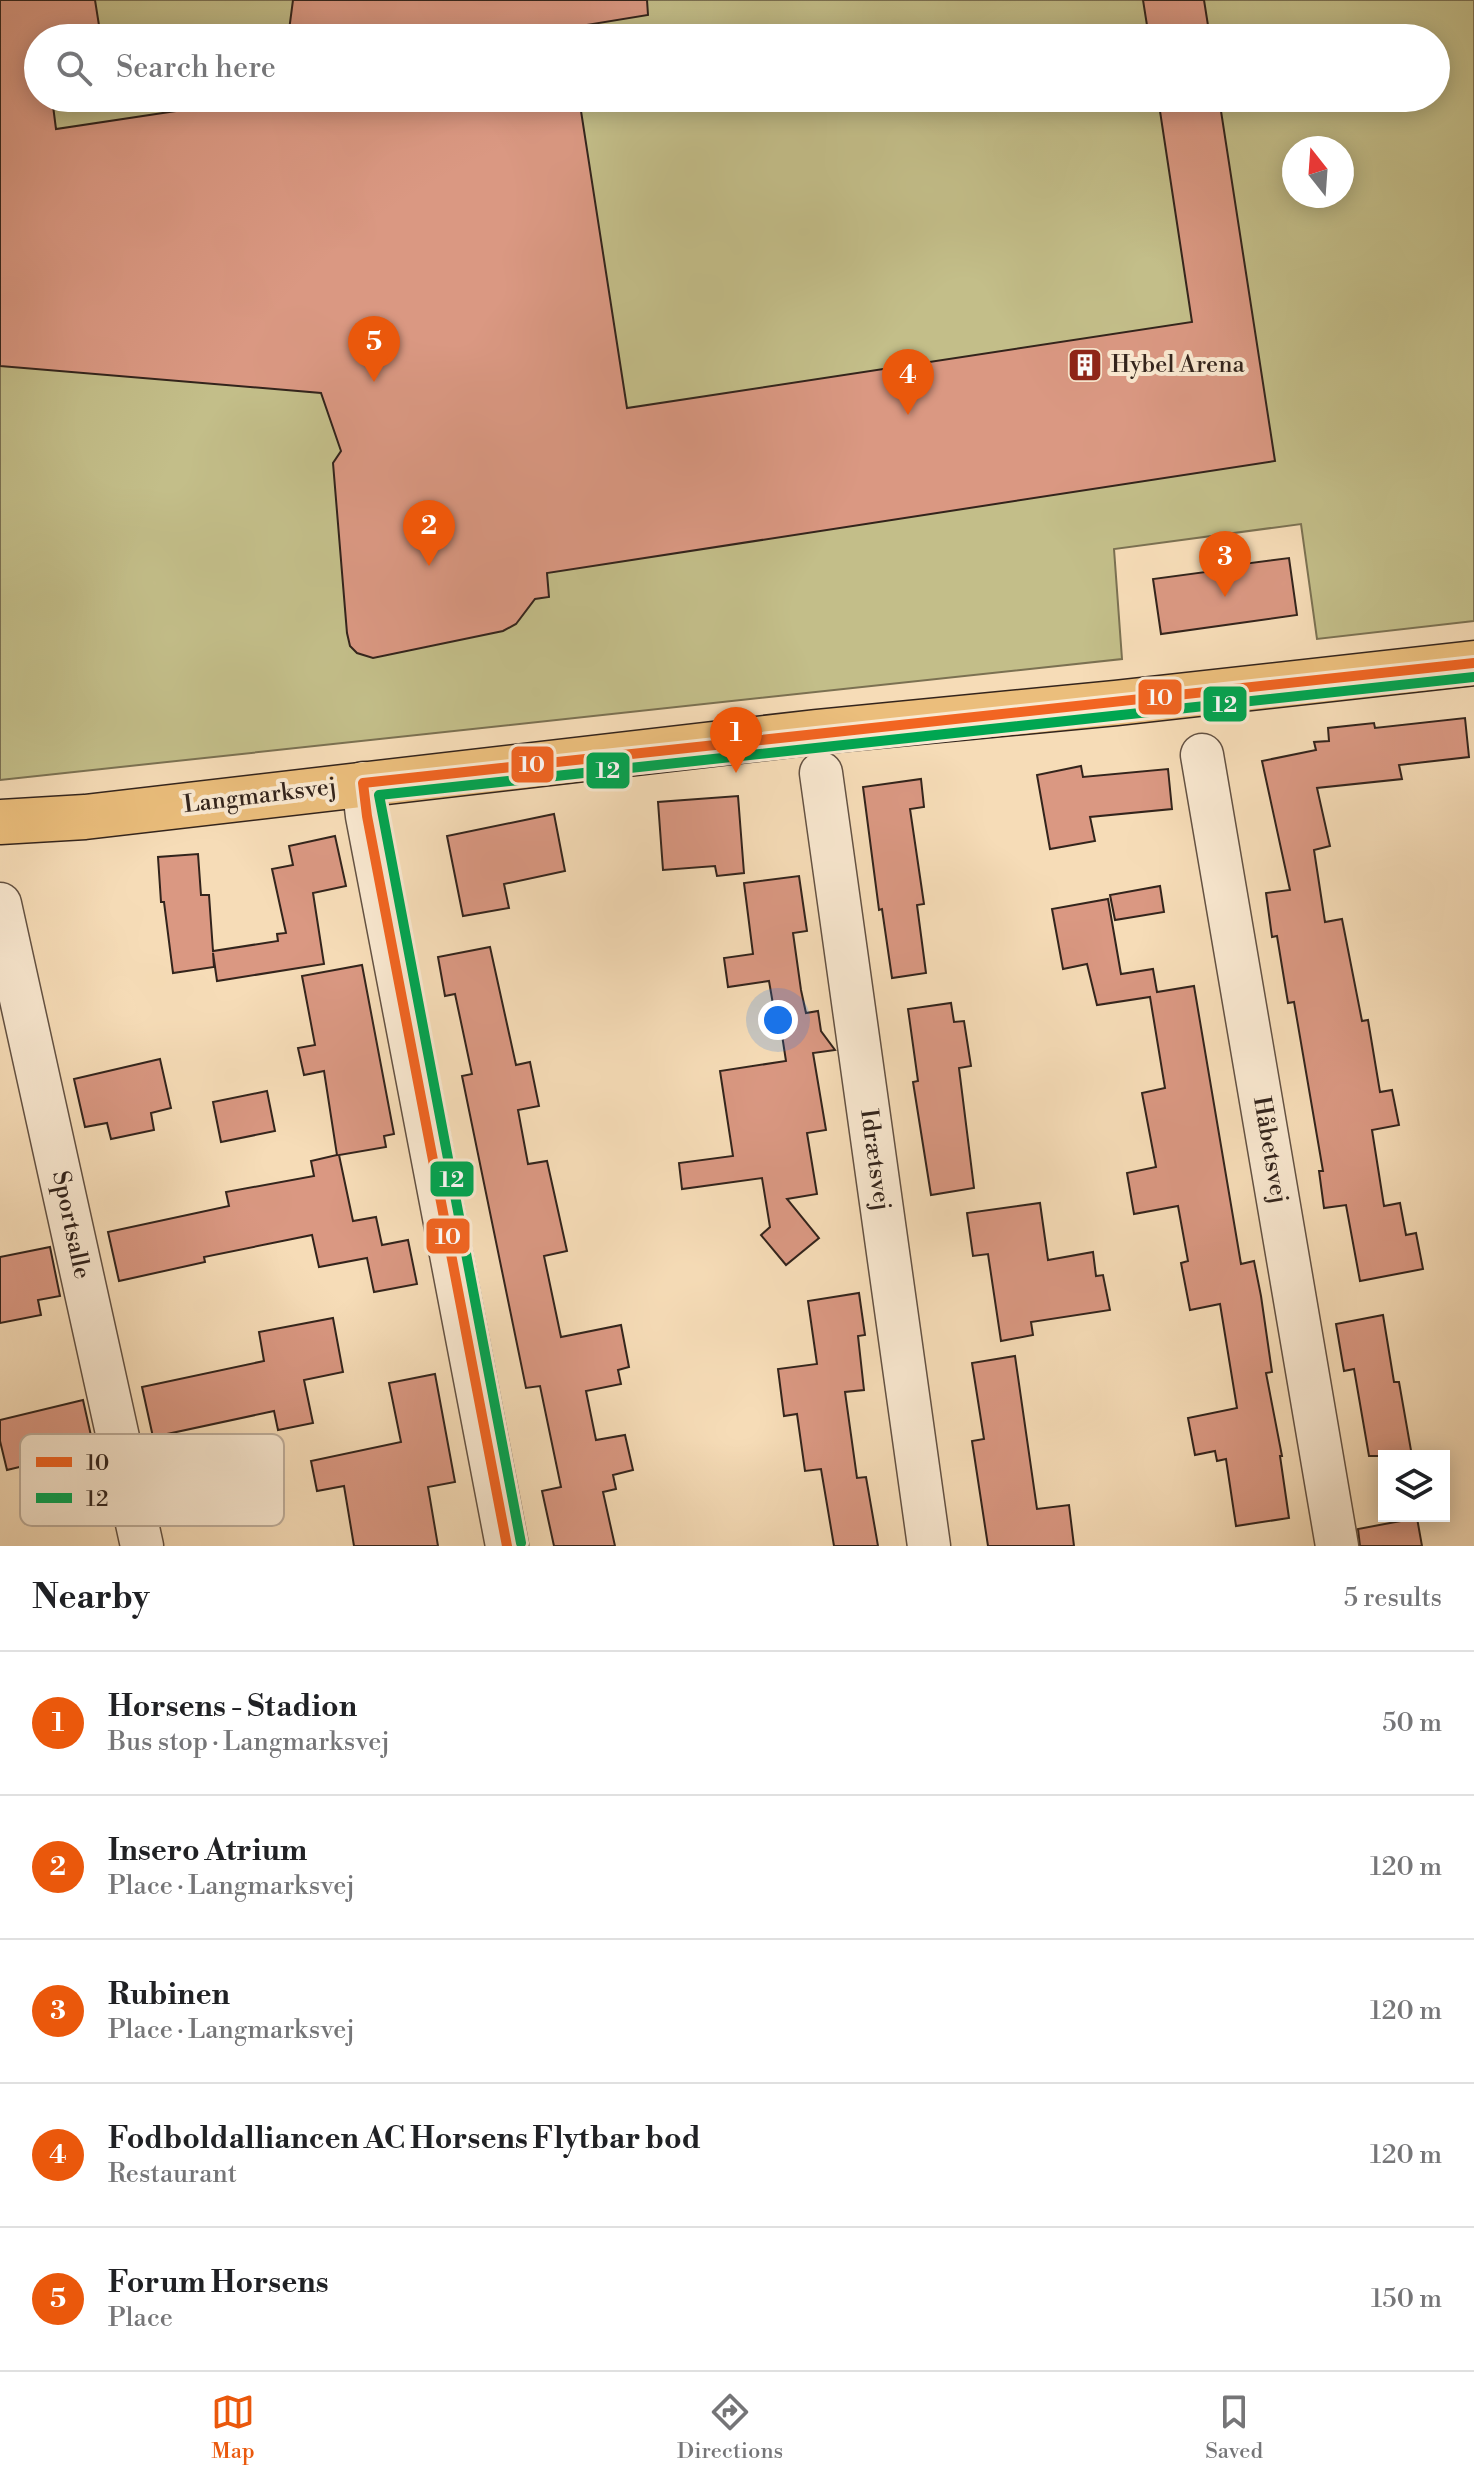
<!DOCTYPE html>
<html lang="en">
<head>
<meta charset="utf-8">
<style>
	body { margin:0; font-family:"Libre Bodoni",serif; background:#f2f2f2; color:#202124 }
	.controls { position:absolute; right:24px; bottom:24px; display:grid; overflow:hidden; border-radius:0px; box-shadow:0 4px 20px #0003 }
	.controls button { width:72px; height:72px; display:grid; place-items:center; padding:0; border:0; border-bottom:2px solid #e0e0e0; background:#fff; color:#202124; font:40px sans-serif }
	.compass { position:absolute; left:1282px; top:136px; width:72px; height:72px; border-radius:50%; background:#fff; box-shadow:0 4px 20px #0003; rotate:343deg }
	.you { position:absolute; left:778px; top:1020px; width:28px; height:28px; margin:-20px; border:6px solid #fff; border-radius:50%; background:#1a73e8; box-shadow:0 0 0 12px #1a73e833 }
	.badge { display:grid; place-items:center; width:52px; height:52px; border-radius:50%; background:#ea580c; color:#fff; font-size:26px; font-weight:700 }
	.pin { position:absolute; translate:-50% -66px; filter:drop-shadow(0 2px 4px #0008) }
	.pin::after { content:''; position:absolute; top:42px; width:28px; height:24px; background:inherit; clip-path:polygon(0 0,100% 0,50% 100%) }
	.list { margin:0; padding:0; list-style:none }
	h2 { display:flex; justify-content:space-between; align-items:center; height:104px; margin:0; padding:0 32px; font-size:34px }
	h2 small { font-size:26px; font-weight:400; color:#757577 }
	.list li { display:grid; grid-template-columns:52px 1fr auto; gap:24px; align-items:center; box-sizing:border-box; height:144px; padding:0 32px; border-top:2px solid #e0e0e0 }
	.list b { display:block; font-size:30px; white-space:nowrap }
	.list p { margin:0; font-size:26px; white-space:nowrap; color:#757577 }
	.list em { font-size:26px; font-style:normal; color:#757577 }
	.icon { flex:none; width:44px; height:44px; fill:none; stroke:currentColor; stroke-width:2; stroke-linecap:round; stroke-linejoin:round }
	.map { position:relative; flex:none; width:1474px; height:1546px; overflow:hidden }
	.search { position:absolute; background:#fff; box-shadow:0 4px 20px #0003; left:24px; right:24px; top:24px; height:88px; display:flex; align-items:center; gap:20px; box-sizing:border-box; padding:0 28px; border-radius:44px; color:#757577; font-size:30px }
	.sheet { height:824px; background:#fff }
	nav { display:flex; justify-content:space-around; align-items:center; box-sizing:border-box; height:112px; border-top:2px solid #e0e0e0; background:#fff; font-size:22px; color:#757577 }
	nav a { display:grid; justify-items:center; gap:4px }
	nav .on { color:#ea580c }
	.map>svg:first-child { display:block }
	.green { fill:#c3be89; stroke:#7b7152; stroke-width:2; fill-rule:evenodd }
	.building { fill:#da9882; stroke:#33241c; stroke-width:2 }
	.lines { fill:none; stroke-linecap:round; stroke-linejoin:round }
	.minor-casing { stroke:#645243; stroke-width:45 }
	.major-casing { stroke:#33241c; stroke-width:47 }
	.minor { stroke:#f9e8d0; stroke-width:42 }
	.major { stroke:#ebbe7c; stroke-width:44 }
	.bus-1-casing { stroke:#f9e8d0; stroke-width:16 }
	.bus-2-casing { stroke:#f9e8d0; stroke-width:16 }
	.bus-1 { stroke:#f26522; stroke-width:10 }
	.bus-2 { stroke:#00a651; stroke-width:10 }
	.labels { text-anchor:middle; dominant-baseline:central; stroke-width:8; stroke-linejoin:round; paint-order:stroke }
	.poi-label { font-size:24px; fill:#33241c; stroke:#f9e8d0; text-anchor:start }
	.street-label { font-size:24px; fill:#33241c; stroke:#f9e8d0 }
	.key { fill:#f9e8d0; stroke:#bead9a; stroke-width:2 }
	.key-label { font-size:22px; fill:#33241c }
	.line-badge { stroke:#f9e8d0; stroke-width:3 }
	.badge-label { font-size:22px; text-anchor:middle; font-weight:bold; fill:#fff }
</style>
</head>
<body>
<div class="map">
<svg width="1474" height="1546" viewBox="0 0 1474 1546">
	<rect width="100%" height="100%" fill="#f6dcb7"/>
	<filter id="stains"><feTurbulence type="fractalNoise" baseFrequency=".0025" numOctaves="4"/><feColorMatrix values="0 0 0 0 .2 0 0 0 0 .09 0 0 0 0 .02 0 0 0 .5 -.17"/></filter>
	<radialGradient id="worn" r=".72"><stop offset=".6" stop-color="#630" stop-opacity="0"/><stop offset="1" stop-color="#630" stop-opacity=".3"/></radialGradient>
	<!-- green -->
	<path class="green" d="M0 0H1474V621L1317 639 1301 524 1114 549 1122 659 0 780ZM38 38H1436V98H38ZM1294 148H1342V196H1294Z"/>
	<!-- building -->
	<g class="building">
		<polygon points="0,0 95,0 101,38 38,38 38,98 52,98 56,129 262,98 579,98 627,408 1192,322 1158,98 1219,98 1275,461 547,573 549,597 535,599 516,624 503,631 373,658 357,653 350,646 347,633 333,463 341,451 321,393 0,366"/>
		<polygon points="293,0 647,0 648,15 568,28 570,38 288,38"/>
		<polygon points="1143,0 1204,0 1210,38 1149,38"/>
		<polygon points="1234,550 1236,565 1289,558 1297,615 1161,634 1153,579 1206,572 1203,555"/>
		<polygon points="1465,718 1469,757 1399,765 1402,779 1317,788 1330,846 1314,850 1325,922 1342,919 1362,1021 1368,1020 1380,1092 1392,1090 1399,1125 1372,1130 1384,1206 1400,1203 1406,1235 1416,1233 1423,1269 1360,1281 1346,1205 1324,1208 1319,1171 1323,1171 1294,1002 1288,1003 1277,936 1272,937 1266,893 1290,890 1262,761 1316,750 1314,742 1329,741 1328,728 1374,723 1375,728"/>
		<polygon points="1081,766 1083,777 1168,769 1172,809 1090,817 1095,841 1050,849 1037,775"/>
		<polygon points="921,779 924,807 910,809 924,904 917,905 926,973 892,978 882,909 879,910 863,787"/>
		<polygon points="738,796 744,873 717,876 715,866 663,870 658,802"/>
		<polygon points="554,814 565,871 504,884 509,908 463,916 447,836"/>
		<polygon points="335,836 346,886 313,893 324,964 217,981 213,953 214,967 173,973 164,902 161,902 158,857 198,854 201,895 209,895 213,951 278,941 277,934 286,933 272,869 293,865 289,846"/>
		<polygon points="799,876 807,931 793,933 801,990 806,1013 818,1011 821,1031 835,1050 813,1053 826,1130 807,1133 817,1194 787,1199 819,1238 786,1265 761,1235 770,1227 762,1178 682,1189 679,1163 733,1156 720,1071 786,1061 778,1009 774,1010 769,981 728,987 724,958 753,954 744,883"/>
		<polygon points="1160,886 1164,912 1115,920 1110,895"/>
		<polygon points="1108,899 1121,974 1153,969 1157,992 1194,986 1241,1264 1254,1261 1261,1296 1272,1372 1266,1373 1282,1456 1280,1456 1289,1518 1236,1526 1226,1459 1217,1461 1215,1451 1195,1455 1188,1418 1237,1408 1220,1304 1190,1310 1181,1263 1188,1261 1178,1206 1134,1214 1127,1173 1156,1167 1142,1093 1165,1088 1150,997 1097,1005 1087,964 1063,969 1052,909"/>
		<polygon points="490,947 516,1065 530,1062 539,1106 518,1110 528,1164 547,1161 567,1251 544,1256 561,1337 621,1325 629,1367 618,1370 621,1384 586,1391 596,1440 625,1435 633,1470 613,1475 616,1489 603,1492 615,1546 554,1546 542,1491 561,1487 540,1386 526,1388 462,1076 472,1074 455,994 445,996 438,957"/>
		<polygon points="362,965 394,1134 384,1136 386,1147 339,1155 353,1221 376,1217 382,1245 408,1240 417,1284 374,1292 367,1258 319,1267 312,1235 204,1257 205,1262 119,1281 108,1232 229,1206 226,1192 314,1176 311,1161 337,1155 324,1071 304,1075 298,1048 315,1045 302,976"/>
		<polygon points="951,1003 954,1022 964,1021 971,1066 959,1068 974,1188 931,1195 913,1082 918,1081 908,1009"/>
		<polygon points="160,1059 171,1108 151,1113 154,1130 111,1139 107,1123 85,1127 74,1079"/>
		<polygon points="267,1091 275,1131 221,1142 213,1102"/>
		<polygon points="1040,1203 1048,1260 1093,1252 1096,1276 1103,1275 1110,1310 1031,1322 1033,1335 1001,1341 988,1254 973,1256 967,1213"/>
		<polygon points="50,1247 60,1296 38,1300 41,1315 0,1323 0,1257"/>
		<polygon points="859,1293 865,1335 858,1336 864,1390 845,1392 857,1478 866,1477 878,1546 834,1546 821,1469 805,1471 797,1414 784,1416 778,1369 817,1364 808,1301"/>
		<polygon points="1383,1315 1394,1382 1399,1382 1412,1456 1369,1456 1354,1369 1344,1371 1336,1324"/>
		<polygon points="333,1318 343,1372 304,1380 313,1423 278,1430 274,1411 153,1437 142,1387 264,1361 259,1332"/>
		<polygon points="1015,1356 1037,1509 1069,1505 1074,1546 988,1546 972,1441 984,1439 972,1363"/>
		<polygon points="435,1374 455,1482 428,1487 438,1546 354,1546 344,1486 317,1491 311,1461 401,1442 389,1383"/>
		<polygon points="83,1400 94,1449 7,1470 0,1441 0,1420"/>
		<polygon points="1417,1518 1422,1546 1360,1546 1358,1529"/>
	</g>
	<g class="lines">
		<!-- minor casing -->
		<g class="minor-casing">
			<g id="minor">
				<polyline points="1202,755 1337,1546"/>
				<polyline points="821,773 929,1546"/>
				<polyline points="363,783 367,816 507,1546"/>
				<polyline points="0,904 142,1546"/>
			</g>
		</g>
		<!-- major casing -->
		<g class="major-casing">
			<polyline id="major" points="0,822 85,817 816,732 1116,703 1474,663"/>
		</g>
		<!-- minor -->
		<use href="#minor" class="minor"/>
		<!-- major -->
		<use href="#major" class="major"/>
		<!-- bus-1 casing -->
		<g class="bus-1-casing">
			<polyline id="bus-1" points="507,1546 367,816 363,783 1474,663"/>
		</g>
		<!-- bus-2 casing -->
		<g class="bus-2-casing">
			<polyline id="bus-2" points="521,1543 379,795 1474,677"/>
		</g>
		<!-- bus-1 -->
		<use href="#bus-1" class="bus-1"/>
		<!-- bus-2 -->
		<use href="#bus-2" class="bus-2"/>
	</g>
	<!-- icons -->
	<defs>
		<g id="building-square" transform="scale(1.8)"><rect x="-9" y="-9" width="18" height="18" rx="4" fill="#8f2418" stroke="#f9e8d0"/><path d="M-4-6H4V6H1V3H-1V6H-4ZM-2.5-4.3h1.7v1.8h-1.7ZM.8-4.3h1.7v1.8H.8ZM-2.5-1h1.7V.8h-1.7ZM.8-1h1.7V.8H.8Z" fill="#fff"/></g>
	</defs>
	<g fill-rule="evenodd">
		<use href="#building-square" x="1085" y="365"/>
	</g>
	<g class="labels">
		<!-- poi labels -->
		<g class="poi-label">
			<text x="1111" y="365">Hybel Arena</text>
		</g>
		<!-- street labels -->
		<g class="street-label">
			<text transform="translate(260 796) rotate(-7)">Langmarksvej</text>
			<text transform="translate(1270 1150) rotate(80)">Håbetsvej</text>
			<text transform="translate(875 1160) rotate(82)">Idrætsvej</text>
			<text transform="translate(71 1225) rotate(78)">Sportsalle</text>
		</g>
	</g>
	<!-- legend -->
	<rect x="20" y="1434" width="264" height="92" rx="12" class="key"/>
	<rect x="36" y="1457" width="36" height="10" fill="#f26522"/>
	<rect x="36" y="1493" width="36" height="10" fill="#00a651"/>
	<g class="key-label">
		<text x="86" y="1470">10</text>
		<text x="86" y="1506">12</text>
	</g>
	<g class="line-badge">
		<rect x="1137" y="678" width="46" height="38" rx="8" fill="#f26522"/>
		<rect x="1202" y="685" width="46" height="38" rx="8" fill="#00a651"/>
		<rect x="510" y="745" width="45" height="39" rx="8" fill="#f26522"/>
		<rect x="585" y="751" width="46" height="39" rx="8" fill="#00a651"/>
		<rect x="429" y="1160" width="46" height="38" rx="8" fill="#00a651"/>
		<rect x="425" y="1217" width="46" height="38" rx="8" fill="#f26522"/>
	</g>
	<g class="badge-label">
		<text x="1160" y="705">10</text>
		<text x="1225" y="712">12</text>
		<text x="532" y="772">10</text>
		<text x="608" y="778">12</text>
		<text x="452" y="1187">12</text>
		<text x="448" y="1244">10</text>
	</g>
	<rect width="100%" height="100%" filter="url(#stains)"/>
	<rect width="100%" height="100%" fill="url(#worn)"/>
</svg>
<div class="controls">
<button><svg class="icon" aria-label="layers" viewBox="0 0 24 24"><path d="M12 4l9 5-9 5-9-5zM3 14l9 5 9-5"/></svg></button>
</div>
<svg class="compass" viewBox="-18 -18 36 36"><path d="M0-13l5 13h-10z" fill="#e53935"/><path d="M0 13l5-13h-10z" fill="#757577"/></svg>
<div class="you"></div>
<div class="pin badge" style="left:736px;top:773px">1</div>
<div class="pin badge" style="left:429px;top:566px">2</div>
<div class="pin badge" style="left:1225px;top:597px">3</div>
<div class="pin badge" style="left:908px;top:415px">4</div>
<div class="pin badge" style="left:374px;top:382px">5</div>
<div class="search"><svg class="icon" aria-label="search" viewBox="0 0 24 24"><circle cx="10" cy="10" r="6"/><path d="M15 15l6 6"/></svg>Search here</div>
</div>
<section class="sheet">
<h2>Nearby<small>5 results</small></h2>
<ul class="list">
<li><span class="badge">1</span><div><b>Horsens - Stadion</b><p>Bus stop · Langmarksvej</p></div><em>50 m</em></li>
<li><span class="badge">2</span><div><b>Insero Atrium</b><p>Place · Langmarksvej</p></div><em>120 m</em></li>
<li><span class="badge">3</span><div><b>Rubinen</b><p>Place · Langmarksvej</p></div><em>120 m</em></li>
<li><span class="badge">4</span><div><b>Fodboldalliancen AC Horsens Flytbar bod</b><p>Restaurant</p></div><em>120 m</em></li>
<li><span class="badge">5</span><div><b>Forum Horsens</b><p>Place</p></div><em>150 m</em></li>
</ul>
</section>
<nav>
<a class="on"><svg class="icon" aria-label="map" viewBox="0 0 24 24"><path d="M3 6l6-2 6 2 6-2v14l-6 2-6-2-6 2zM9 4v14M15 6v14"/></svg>Map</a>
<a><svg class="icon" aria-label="directions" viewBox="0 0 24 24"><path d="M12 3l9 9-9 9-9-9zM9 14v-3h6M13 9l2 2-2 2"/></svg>Directions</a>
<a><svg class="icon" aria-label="saved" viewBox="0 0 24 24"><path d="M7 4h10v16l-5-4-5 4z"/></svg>Saved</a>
</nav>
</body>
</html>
